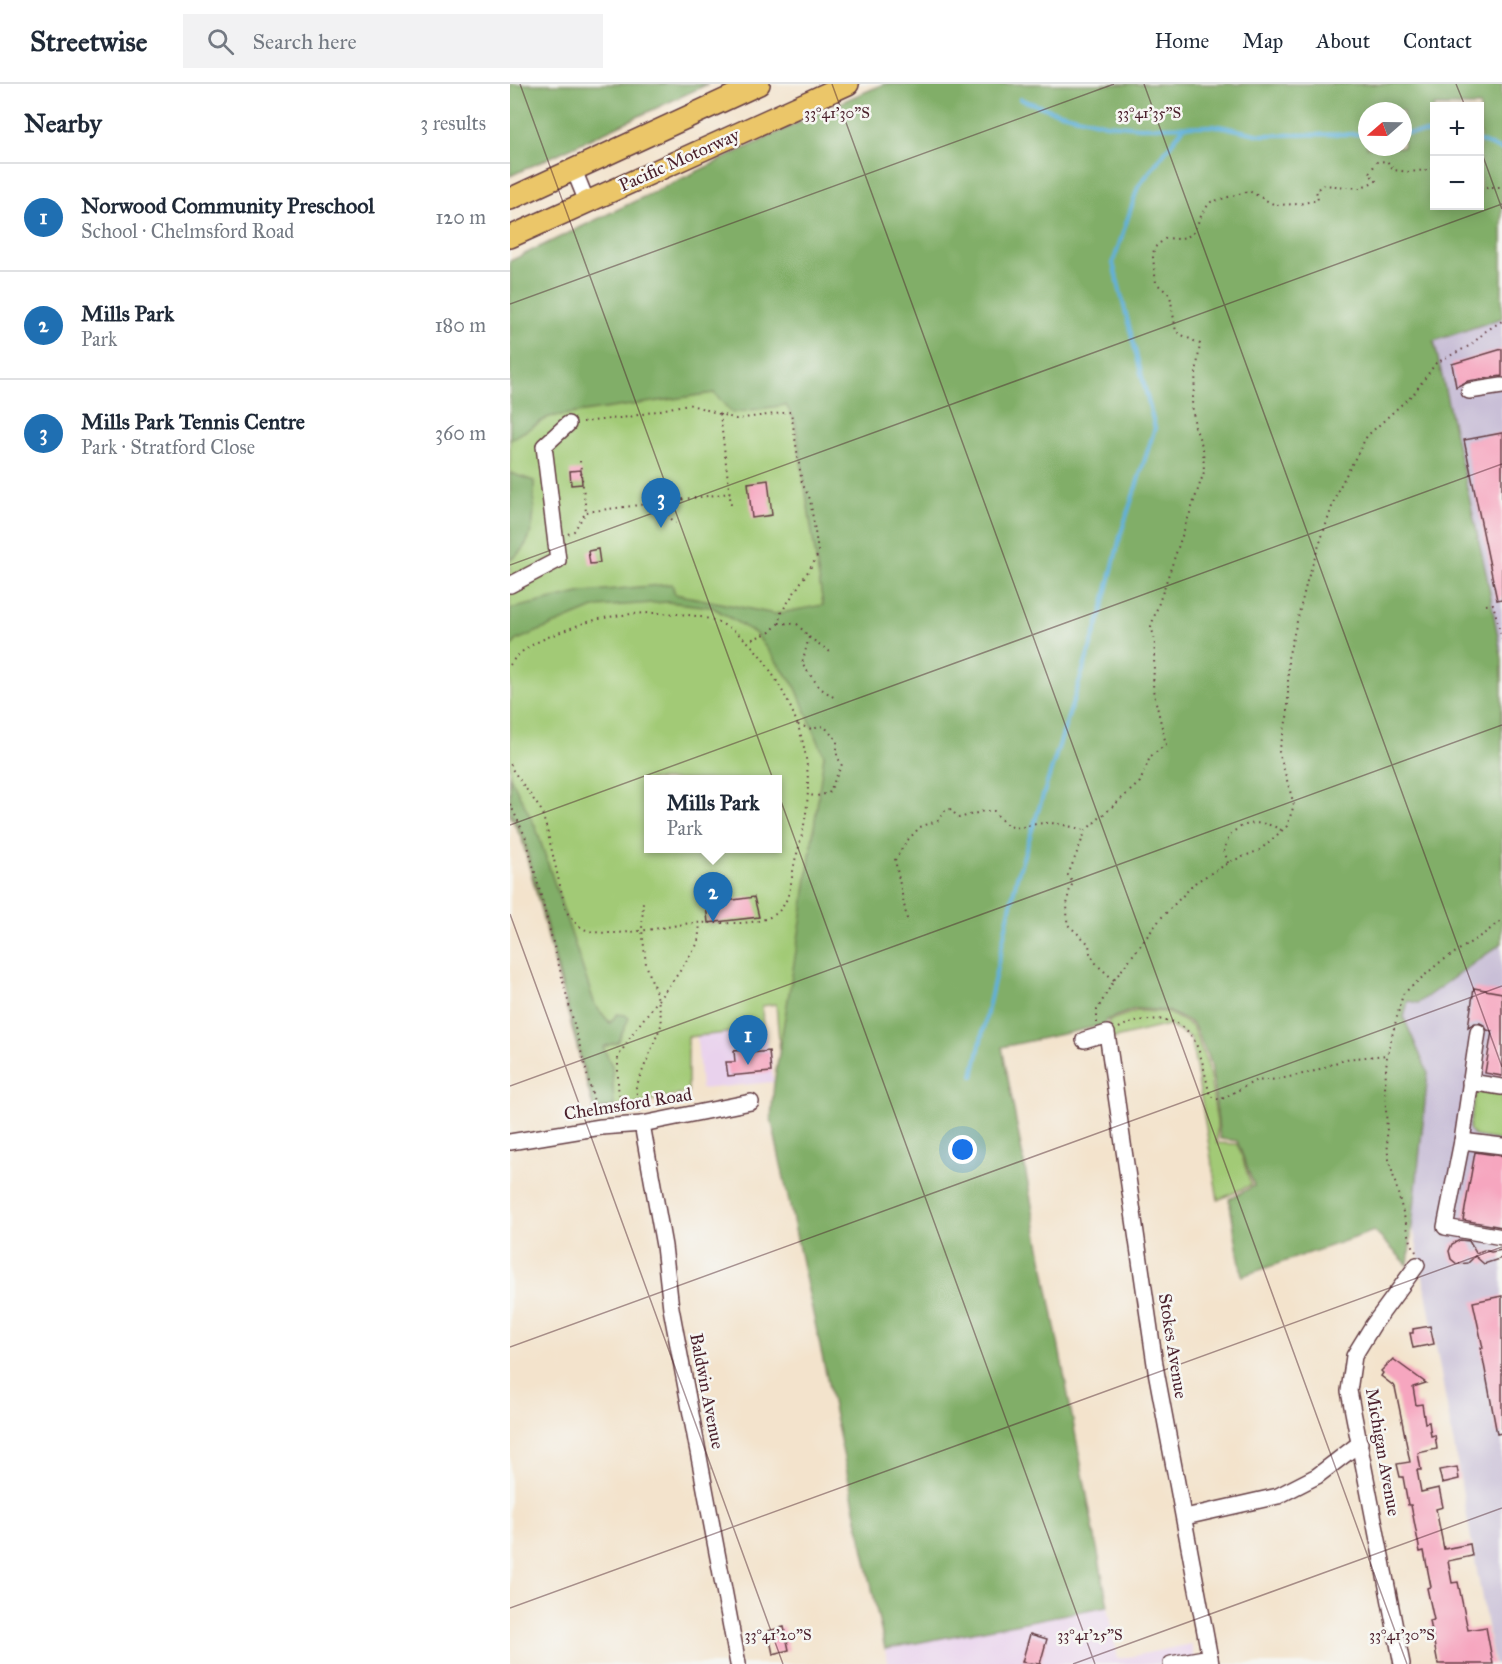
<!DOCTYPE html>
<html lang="en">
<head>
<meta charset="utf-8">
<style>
	body { margin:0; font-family:"IM FELL Great Primer",serif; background:#f2f2f3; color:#1f2937 }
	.controls { position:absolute; right:18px; top:18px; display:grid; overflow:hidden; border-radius:0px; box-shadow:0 3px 15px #0003 }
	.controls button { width:54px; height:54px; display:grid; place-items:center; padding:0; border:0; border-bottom:2px solid #e0e1e3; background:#fff; color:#1f2937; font:30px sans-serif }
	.compass { position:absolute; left:848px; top:18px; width:54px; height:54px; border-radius:50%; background:#fff; box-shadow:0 3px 15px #0003; rotate:250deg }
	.you { position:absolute; left:453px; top:1066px; width:21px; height:21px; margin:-15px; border:4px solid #fff; border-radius:50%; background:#1a73e8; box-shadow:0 0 0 9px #1a73e833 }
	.badge { display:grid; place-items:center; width:39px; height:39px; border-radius:50%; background:#1f6fb2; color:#fff; font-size:20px; font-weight:700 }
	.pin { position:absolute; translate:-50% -50px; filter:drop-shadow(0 2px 3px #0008) }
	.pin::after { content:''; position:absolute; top:32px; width:21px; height:18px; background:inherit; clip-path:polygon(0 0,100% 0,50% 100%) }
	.popup { position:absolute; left:134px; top:691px; width:138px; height:78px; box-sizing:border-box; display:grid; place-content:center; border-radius:0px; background:#fff; filter:drop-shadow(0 2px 4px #0005); font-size:20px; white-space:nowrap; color:#747a83 }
	.popup b { font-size:22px; color:#1f2937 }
	.popup::after { content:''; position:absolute; left:50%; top:100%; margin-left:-12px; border:12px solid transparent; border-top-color:#fff }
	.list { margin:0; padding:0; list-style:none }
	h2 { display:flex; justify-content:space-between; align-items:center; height:78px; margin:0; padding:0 24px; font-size:26px }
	h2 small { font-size:20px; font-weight:400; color:#747a83 }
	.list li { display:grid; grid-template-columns:39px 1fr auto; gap:18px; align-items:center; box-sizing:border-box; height:108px; padding:0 24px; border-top:2px solid #e0e1e3 }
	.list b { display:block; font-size:22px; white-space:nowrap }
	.list p { margin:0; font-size:20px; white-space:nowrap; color:#747a83 }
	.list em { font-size:20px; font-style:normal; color:#747a83 }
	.icon { flex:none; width:33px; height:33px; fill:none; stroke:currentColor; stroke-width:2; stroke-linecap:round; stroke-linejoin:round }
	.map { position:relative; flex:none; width:992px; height:1580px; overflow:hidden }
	header { display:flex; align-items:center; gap:36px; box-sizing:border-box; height:84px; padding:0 30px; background:#fff; border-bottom:2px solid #e0e1e3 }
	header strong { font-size:28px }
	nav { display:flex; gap:33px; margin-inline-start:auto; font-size:21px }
	.search { width:420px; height:54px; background:#f2f2f3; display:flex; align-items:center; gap:15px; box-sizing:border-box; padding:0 21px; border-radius:0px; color:#747a83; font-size:22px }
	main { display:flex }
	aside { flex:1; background:#fff }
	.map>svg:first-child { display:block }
	.built { fill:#e9d2ed }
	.industrial { fill:#c9bfd7 }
	.green { fill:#a2ca76; stroke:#767450; stroke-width:1.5; fill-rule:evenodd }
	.forest { fill:#81ae67; stroke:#666649; stroke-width:1.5; fill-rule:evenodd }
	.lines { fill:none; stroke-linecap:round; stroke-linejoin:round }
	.stream { stroke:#60b1db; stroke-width:4 }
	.building { fill:#f6a6bf }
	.minor-casing { stroke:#633c43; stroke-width:18 }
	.highway-casing { stroke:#633c43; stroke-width:24 }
	.path { stroke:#633c43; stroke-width:2; stroke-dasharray:1.5 4.5; stroke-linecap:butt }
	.minor { stroke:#fff; stroke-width:15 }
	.highway { stroke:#ebc669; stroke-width:21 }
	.ticks { fill:none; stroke:#4a1f2b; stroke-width:1.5; stroke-opacity:0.45 }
	.labels { text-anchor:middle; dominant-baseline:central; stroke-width:5; stroke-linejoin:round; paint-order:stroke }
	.street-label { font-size:18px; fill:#4a1f2b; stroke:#f6f6f2 }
	.ticks-label { font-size:15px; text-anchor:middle; fill:#4a1f2b; stroke:#f6f6f2; stroke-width:5; stroke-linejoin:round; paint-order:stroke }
</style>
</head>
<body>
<header>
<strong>Streetwise</strong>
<div class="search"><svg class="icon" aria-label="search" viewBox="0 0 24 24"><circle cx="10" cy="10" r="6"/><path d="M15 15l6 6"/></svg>Search here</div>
<nav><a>Home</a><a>Map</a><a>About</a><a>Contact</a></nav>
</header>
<main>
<aside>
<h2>Nearby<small>3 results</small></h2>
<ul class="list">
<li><span class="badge">1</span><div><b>Norwood Community Preschool</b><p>School · Chelmsford Road</p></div><em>120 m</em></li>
<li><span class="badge">2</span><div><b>Mills Park</b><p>Park</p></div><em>180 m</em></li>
<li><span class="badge">3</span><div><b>Mills Park Tennis Centre</b><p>Park · Stratford Close</p></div><em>360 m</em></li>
</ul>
</aside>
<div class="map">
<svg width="992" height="1580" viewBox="0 0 992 1580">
	<rect width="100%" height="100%" fill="#f6f6f2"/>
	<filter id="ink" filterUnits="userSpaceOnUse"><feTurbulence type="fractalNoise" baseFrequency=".0167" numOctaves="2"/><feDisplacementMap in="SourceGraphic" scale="12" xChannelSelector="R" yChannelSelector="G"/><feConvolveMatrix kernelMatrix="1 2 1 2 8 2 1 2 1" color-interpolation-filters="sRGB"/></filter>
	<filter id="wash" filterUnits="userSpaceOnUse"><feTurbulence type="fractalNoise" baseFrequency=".008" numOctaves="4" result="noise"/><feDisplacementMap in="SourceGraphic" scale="24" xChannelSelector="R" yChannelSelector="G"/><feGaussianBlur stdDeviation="1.35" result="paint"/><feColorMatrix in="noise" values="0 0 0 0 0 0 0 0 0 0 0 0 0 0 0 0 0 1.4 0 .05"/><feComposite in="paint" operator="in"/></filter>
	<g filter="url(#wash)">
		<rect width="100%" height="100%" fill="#f3e3cc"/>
		<!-- built -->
		<g class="built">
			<polygon points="255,945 257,965 261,967 263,998 191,1005 187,953"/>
			<polygon points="598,1522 608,1575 681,1560 685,1580 378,1580 375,1565"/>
		</g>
		<!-- industrial -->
		<g class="industrial">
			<polygon points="992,234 992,592 924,257"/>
			<polygon points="992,856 992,1580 984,1580 916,1208 860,931 902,916"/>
		</g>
		<!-- green -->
		<g class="green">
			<path d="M264 253 285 338 397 968 272 991 266 920 252 922 253 945 178 953V1008L127 1020 84 1027 12 756 0 731V300ZM138 696H268V764H138Z"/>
			<polygon points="626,927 657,928 682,942 698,981 707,1038 707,1059 728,1060 741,1101 708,1116 681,954 658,941 601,955 598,937"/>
			<polygon points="971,1007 992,1010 992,1057 965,1052 959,1045 965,1011"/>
		</g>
		<!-- forest -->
		<g class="forest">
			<polygon points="0,0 198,0 0,92"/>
			<path d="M374 0H992V234L924 257 977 493 992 575V859L908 919 898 917 894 934 918 989 898 1181 864 1147 732 1192 719 1115 744 1102 727 1057 710 1055 701 980 683 940 658 927 625 925 596 936 594 941 492 963 598 1522 375 1565 261 1034 264 999 291 837 314 671 286 604 245 549 202 523 157 518 86 523 7 556 0 564V525L73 508 162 500 165 510 265 530 313 521 285 338 276 321 222 329 204 309 39 333 0 356V177L336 16ZM924 22H970V122H924ZM857 27H893V63H857Z"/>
			<path d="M0 389 24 397C24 425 28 459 0 476Z"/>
			<polygon points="0,692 26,744 85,921 100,939 107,930 115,931 119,934 108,958 93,963 102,982 104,1022 84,1025 14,755 0,727"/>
		</g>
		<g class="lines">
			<!-- stream -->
			<g class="stream">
				<polyline points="510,15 543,27 596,40 630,43 709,42 751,51 857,50"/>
				<polyline points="893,49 924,49"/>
				<polyline points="970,57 992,66"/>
				<polyline points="463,992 507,793 592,527 611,449 645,344 603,179 628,103 674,43"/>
			</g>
		</g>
		<g id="blocks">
			<!-- building -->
			<g class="building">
				<polygon points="992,265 992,292 958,297 946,303 942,280"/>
				<polygon points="992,349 992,515 987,516 954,356"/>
				<polygon points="71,386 72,400 61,401 60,387"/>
				<polygon points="258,396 262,431 242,434 238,399"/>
				<polygon points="88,465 90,479 80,480 78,467"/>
				<polygon points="244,813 249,833 198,839 196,820"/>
				<polygon points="964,904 992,909 992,992 975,989 982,947 977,946 974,941 970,939 965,939 958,943"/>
				<polygon points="242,965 242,969 259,967 261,988 218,992 216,978 225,978 224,967"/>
				<polygon points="965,1068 992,1072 992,1143 953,1136"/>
				<polygon points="950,1156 959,1157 966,1169 974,1166 981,1168 992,1166 992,1174 974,1180 965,1172 958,1179 947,1180 941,1175 939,1167 942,1160"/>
				<polygon points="992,1212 992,1349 987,1350 971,1264 973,1264 963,1218"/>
				<polygon points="920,1242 924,1260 903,1264 900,1249 903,1249 903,1245"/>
				<polygon points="883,1275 916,1299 903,1303 906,1321 912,1320 915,1339 919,1338 921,1352 925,1351 927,1365 908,1369 911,1386 907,1386 911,1408 929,1404 933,1423 926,1425 934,1465 960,1460 962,1472 938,1477 942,1499 948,1498 958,1546 976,1543 983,1580 928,1580 920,1537 924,1536 917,1504 921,1503 914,1467 910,1468 901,1421 898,1421 893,1393 890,1393 887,1380 900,1378 892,1337 885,1303 871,1292 873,1289 871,1287"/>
				<polygon points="947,1383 949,1395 932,1399 929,1386"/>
				<polygon points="274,1543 279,1566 263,1570 258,1547"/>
				<polygon points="520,1550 537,1555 530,1580 512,1578"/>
			</g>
		</g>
	</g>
	<g filter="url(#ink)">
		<use href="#blocks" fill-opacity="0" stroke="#633c43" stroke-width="1.5"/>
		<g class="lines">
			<!-- minor casing -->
			<g class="minor-casing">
				<g id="minor">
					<polyline points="64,86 77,118"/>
					<polyline points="959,307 992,302"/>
					<polyline points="0,501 48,476 34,362 58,340"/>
					<polyline points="968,948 952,1057 935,1143 992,1153"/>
					<polyline points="574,956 597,949 646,1287 701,1580"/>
					<polyline points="960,998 992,1003"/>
					<polyline points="132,1040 154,1162 161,1224 228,1580"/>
					<polyline points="952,1057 992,1062"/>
					<polyline points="0,1058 91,1043 132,1040 241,1018"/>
					<polyline points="675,1433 768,1412 807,1392 850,1359"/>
					<polyline points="661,1580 700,1573"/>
					<polyline points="892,1580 839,1307 844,1272 863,1241 907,1181"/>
				</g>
			</g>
			<!-- highway casing -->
			<g class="highway-casing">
				<g id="highway">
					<polyline points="0,115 249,0"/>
					<polyline points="0,153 338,0"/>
				</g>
			</g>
			<!-- path -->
			<g class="path">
				<polyline points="970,103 992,103"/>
				<polyline points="210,330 221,421"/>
				<polyline points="73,338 119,333 178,320 226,335 281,328 292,399 300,415 308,467 306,475 271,529 269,539 260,548 238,557"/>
				<polyline points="70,377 76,428"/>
				<polyline points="157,418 159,433 166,439"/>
				<polyline points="58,450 64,447 76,428 220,409"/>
				<polyline points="976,521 983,520 992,555"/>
				<polyline points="269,539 287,540 299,553 292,580 310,604 325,614"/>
				<polyline points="299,553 323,570"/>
				<path d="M0 581C12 561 41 552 61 544 88 533 117 529 146 529 169 530 191 530 212 540 236 552 250 569 263 591 301 652 307 704 286 773 280 793 283 823 260 833 236 844 200 836 174 840 149 844 104 853 80 847 69 845 62 835 56 827L37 746 31 726 2 685 0 678"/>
				<path d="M288 641 302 645 313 642C319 646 321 652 327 655V673L332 680 319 709 307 712 298 711"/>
				<polyline points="0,720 16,754 87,1029"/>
				<path d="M718 779 714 766C716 761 718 753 722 749 736 736 756 737 771 746"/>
				<path d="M397 835 385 776 396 758 410 743 429 736 435 727 440 725 449 734 474 727H484C504 755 511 739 538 739 550 739 564 744 576 746"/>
				<path d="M604 896 587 881 580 869 579 860 557 840C558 824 555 813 563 799L558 791 576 746 630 698 640 673 656 660 643 606 645 556 641 542 694 388 693 364 685 343 682 320 690 260 666 248 660 211 646 199 643 174 644 164 656 154 668 155 682 151 694 126 701 118 739 107 765 121 789 120 808 116 806 106 813 101 849 104 866 97 859 89 867 78 877 77 884 86 900 88 924 85"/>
				<polyline points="587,939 587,926 604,896 651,834 686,798 722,777 750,766 777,742 784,721 769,668 778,629 778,574 797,497 827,408 857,352 904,309 926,279 961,261 976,247 992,237"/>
				<path d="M609 944C619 938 628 937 639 936 689 930 691 975 700 1012L710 1016 745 997 770 995 802 988 835 975 877 971"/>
				<polyline points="129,1028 126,1003 152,939 148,915 136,880 132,846 133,817"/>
				<polyline points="113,1029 108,1003 108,973 122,950 168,890 188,859 190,839"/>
				<polyline points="906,1168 901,1158 878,1072 875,1002 877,971 893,910 929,879 975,849 992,836"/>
			</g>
			<!-- minor -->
			<use href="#minor" class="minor"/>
			<!-- highway -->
			<use href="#highway" class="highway"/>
		</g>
	</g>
	<!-- ticks -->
	<path class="ticks" d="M10 0 585 1580M322 0 897 1580M634 0 992 983M946 0 955 22M970 64 992 125M0 220 604 0M0 481 992 120M0 741 992 380M0 830 273 1580M0 1002 992 641M0 1263 992 902M0 1524 992 1163M563 1580 992 1424"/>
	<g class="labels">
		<!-- street labels -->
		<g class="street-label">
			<text transform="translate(169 76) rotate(-24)">Pacific Motorway</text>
			<text transform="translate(118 1020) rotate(-9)">Chelmsford Road</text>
			<text transform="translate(663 1262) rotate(81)">Stokes Avenue</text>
			<text transform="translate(197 1307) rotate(79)">Baldwin Avenue</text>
			<text transform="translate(873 1368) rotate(80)">Michigan Avenue</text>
		</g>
	</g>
	<g class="ticks-label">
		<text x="327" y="34">33°41'30"S</text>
		<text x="639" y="34">33°41'35"S</text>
		<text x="268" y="1556">33°41'20"S</text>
		<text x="580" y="1556">33°41'25"S</text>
		<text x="892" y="1556">33°41'30"S</text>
	</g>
</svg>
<div class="controls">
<button>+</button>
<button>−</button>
</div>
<svg class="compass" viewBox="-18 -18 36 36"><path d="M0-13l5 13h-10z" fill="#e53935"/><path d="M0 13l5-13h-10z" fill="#747a83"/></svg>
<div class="you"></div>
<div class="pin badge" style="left:238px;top:981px">1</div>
<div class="pin badge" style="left:203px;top:838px">2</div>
<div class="popup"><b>Mills Park</b>Park</div>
<div class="pin badge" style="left:151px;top:444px">3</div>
</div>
</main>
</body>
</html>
